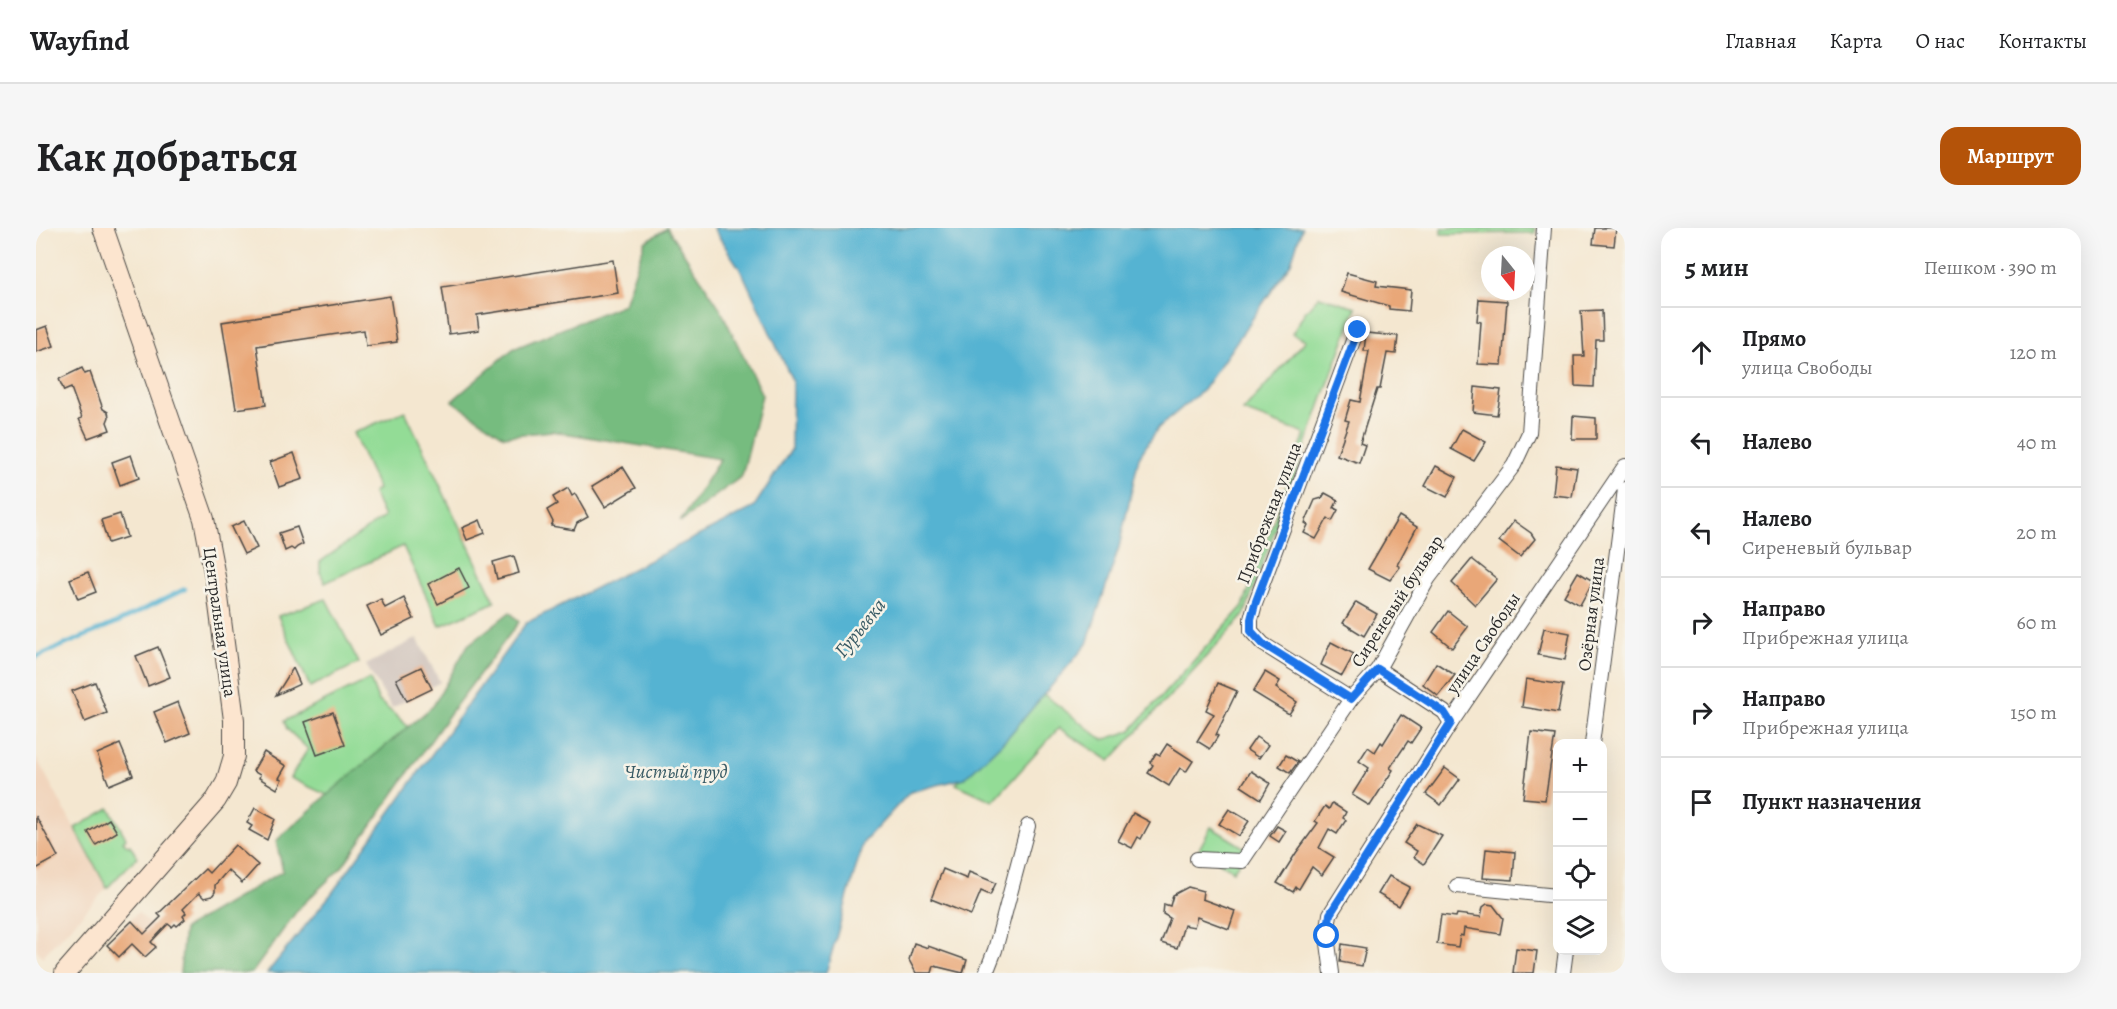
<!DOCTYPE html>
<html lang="ru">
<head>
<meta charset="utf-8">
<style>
	body { margin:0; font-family:Alegreya,serif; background:#f6f6f6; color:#202124 }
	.controls { position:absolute; right:18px; bottom:18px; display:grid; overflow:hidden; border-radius:12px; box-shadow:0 6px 24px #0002 }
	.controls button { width:54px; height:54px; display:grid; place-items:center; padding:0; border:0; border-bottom:2px solid #e0e0e0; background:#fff; color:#202124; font:30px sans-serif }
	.compass { position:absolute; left:1445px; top:18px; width:54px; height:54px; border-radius:50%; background:#fff; box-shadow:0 6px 24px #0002; rotate:162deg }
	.stop { position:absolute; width:18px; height:18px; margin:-14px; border:4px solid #1a73e8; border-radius:50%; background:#fff }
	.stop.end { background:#1a73e8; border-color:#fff; box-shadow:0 2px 6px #0008 }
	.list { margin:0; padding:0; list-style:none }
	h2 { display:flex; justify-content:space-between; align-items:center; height:78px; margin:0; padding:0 24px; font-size:26px }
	h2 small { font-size:20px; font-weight:400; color:#757577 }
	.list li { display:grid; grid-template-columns:39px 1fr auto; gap:18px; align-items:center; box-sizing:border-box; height:90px; padding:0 24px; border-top:2px solid #e0e0e0 }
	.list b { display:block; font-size:22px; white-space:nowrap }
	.list p { margin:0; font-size:20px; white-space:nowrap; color:#757577 }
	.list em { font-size:20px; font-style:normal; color:#757577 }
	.icon { flex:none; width:33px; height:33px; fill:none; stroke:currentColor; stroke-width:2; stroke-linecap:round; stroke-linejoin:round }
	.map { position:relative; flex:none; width:1589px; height:745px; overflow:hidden; border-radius:18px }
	header { display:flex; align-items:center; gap:36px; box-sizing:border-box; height:84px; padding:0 30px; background:#fff; border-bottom:2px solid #e0e0e0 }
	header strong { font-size:28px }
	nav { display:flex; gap:33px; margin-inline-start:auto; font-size:21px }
	.intro { display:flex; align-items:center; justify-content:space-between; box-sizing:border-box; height:144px; padding:0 36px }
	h1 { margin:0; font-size:42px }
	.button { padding:15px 27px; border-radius:18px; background:#b45309; color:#fff; font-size:21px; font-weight:700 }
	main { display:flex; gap:36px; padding:0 36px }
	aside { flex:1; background:#fff; border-radius:18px; box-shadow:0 6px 24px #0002 }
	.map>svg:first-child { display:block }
	.built { fill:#f1d5bd }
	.industrial { fill:#cec1ba }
	.green { fill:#93dc96; stroke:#5f8460; stroke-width:1.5 }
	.forest { fill:#76bc7f; stroke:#507455; stroke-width:1.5 }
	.water { fill:#54b3d2; stroke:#406f7e; stroke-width:1.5 }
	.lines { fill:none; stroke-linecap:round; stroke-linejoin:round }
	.stream { stroke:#54b3d2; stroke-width:4.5 }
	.building { fill:#e9a778 }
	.street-casing { stroke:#494744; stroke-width:16 }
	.secondary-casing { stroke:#494744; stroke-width:22 }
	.street { stroke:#fff; stroke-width:14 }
	.secondary { stroke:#fce5cf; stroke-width:20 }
	.route { stroke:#1a73e8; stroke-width:8 }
	.labels { text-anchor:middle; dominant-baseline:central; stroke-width:5; stroke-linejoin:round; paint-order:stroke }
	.street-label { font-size:18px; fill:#2b2b2b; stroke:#f7f3e8 }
	.water-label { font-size:20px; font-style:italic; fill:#395b65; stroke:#f7f3e8 }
</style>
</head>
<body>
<header>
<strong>Wayfind</strong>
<nav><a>Главная</a><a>Карта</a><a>О нас</a><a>Контакты</a></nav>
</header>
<div class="intro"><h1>Как добраться</h1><a class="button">Маршрут</a></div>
<main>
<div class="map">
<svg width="1589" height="745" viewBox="0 0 1589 745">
	<rect width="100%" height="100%" fill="#f7f3e8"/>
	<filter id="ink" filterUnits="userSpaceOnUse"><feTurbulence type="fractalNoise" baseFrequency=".0167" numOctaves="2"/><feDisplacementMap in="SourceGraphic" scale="12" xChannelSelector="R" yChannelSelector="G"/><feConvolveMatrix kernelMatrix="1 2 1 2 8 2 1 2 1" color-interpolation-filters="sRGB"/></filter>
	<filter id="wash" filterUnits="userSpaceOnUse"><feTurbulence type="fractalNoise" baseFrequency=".008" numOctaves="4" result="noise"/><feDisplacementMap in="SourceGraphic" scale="24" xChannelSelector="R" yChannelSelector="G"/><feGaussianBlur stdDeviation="1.35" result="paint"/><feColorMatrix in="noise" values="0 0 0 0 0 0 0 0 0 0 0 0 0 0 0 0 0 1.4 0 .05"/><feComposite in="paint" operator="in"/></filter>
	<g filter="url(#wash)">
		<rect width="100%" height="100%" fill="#f4e7d0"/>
		<!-- built -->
		<g class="built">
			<polygon points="0,529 71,660 6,729 0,721"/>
			<polygon points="102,684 117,699 90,726 76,711"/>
		</g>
		<!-- industrial -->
		<polygon class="industrial" points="381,410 404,454 356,480 330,437"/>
		<!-- green -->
		<g class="green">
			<polygon points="1405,0 1499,0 1499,5 1405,6"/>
			<polygon points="1283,68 1320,79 1208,387 1074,533 1023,500 957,573 920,556 969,502 1001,461 1067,512 1094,503 1207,378 1269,206 1207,183 1270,112 1256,106 1269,84"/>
			<polygon points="369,183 459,374 404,398 367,318 289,355 284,344 284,334 348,289 337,265 342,261 317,205"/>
			<polygon points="290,371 323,435 274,459 242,388"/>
			<polygon points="334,451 342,472 383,508 295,569 254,550 272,521 251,501 248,493"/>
			<polygon points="73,580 90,610 87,613 92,618 94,617 101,629 71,660 39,600"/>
			<polygon points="1175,599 1212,622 1197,643 1163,621"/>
		</g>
		<!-- forest -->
		<g class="forest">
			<polygon points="631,0 684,80 726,167 706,248 644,294 684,231 516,203 468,208 416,173 477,121 588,76 609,14"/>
			<polygon points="474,384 483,394 415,484 306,639 263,680 216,745 144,745 148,701 247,643 240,613 290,568 397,478 432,417"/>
		</g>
		<!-- water -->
		<polygon class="water" points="677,0 1266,0 1255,35 1167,162 1122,200 1103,229 1083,319 1051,416 972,509 929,550 874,564 827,615 790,745 231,745 296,665 490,395 717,280 755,222 756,152 706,44"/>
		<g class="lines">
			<!-- stream -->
			<polyline class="stream" points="0,429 82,394 149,361"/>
		</g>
		<g id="blocks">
			<!-- building -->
			<g class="building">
				<polygon points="1559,0 1580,0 1578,18 1557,16"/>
				<polygon points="577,32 582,65 441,87 443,102 413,106 406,59"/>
				<polygon points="1311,45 1341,53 1340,58 1375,62 1373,83 1353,81 1353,78 1305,64"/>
				<polygon points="354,68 361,114 330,118 328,102 221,118 230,177 200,181 186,94"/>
				<polygon points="1443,71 1471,73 1466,137 1442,136 1445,94 1441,93"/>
				<polygon points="1566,82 1567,112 1560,112 1558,159 1539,158 1538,128 1548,128 1545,83"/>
				<polygon points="11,98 18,118 0,124 0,102"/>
				<polygon points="1330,105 1362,108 1360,126 1351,125 1344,161 1341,161 1324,215 1329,217 1323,235 1301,227 1313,193 1309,192 1315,172 1324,174 1333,123 1328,123"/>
				<polygon points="46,140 49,146 54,144 67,181 72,184 73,189 71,194 74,202 52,210 43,191 46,190 35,160 28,163 23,151"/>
				<polygon points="1439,159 1465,162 1461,187 1437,184"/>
				<polygon points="1537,188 1560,190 1560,211 1536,211"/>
				<polygon points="1426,201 1450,214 1438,233 1415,221"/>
				<polygon points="258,225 267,251 243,259 234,234"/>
				<polygon points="95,227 103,250 84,257 76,234"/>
				<polygon points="1520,237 1541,240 1536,269 1517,267"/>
				<polygon points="1400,238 1421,249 1411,269 1389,258"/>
				<polygon points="587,239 600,260 569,279 556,258"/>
				<polygon points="532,260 536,268 539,266 552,289 541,295 538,302 515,298 517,294 511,282 521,276 517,269"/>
				<polygon points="1289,265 1302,272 1298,280 1302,282 1296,293 1292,290 1280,311 1268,305 1272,297 1269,295 1279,272 1286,270"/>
				<polygon points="84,286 91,309 72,315 65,292"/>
				<polygon points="1363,288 1381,299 1361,337 1364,339 1354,352 1332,341"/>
				<polygon points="444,292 449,305 431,312 426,300"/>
				<polygon points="208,293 221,320 208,326 195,299"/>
				<polygon points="1478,293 1495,305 1499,311 1484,329 1463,313"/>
				<polygon points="261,299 267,316 261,319 258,322 255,320 249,323 243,305"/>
				<polygon points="478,328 483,345 461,351 457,334"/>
				<polygon points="1436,331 1461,351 1439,377 1416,355"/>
				<polygon points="423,340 433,360 402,376 392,356"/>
				<polygon points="52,344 60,364 42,371 34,351"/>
				<polygon points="1542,344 1557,353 1544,377 1528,368"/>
				<polygon points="368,370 378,391 345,407 331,378 345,371 349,380"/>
				<polygon points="1320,374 1341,386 1328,408 1307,395"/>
				<polygon points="1412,383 1432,399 1416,420 1397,404"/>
				<polygon points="1508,400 1534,405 1529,432 1502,427"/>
				<polygon points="1295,414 1318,426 1306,448 1285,437"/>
				<polygon points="122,419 134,449 112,458 100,428"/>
				<polygon points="1400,435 1419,447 1402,468 1387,456"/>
				<polygon points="385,439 396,461 371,473 360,451"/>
				<polygon points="257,440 264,456 240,467"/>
				<polygon points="1229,444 1244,453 1240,460 1261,474 1253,486 1217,464"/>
				<polygon points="1490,451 1527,457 1522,485 1486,479"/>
				<polygon points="59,454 71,485 49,494 36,463"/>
				<polygon points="1182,455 1201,463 1180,507 1182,508 1174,521 1161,513 1178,486 1170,482"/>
				<polygon points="142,474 154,505 131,515 118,484"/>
				<polygon points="297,484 309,517 281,527 269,494"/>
				<polygon points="1365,487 1385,500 1375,515 1372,513 1354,540 1357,542 1334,578 1316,567 1333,540 1323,533 1332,519 1339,524 1345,514 1347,516"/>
				<polygon points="1495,504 1519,507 1509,572 1487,570"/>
				<polygon points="1220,509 1232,517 1223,530 1211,522"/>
				<polygon points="84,516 97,547 73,557 61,526"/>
				<polygon points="1131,516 1157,533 1150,544 1144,540 1133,558 1112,545 1117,537 1114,535 1120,525 1124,527"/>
				<polygon points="228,524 250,538 243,550 246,551 241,561 223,550 224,547 217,543"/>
				<polygon points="1250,527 1262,534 1254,545 1243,538"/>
				<polygon points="1409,540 1424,551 1405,577 1390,566"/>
				<polygon points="1215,543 1234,555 1225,571 1205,558"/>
				<polygon points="1296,575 1310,584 1307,590 1310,592 1301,606 1293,601 1283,620 1298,629 1286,647 1276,639 1263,661 1260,659 1257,664 1241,655 1260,625 1282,595 1279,593 1289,578 1293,581"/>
				<polygon points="219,580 239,591 231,612 213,602 216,598 211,595"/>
				<polygon points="1193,581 1213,593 1203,608 1183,596"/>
				<polygon points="1097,585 1114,594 1105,611 1102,609 1096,620 1082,613"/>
				<polygon points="0,588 22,629 0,641"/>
				<polygon points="73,591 81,604 60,617 52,604"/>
				<polygon points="1381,596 1406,608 1388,636 1378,629 1381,623 1368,615"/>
				<polygon points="1241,598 1250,603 1243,614 1234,608"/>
				<polygon points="199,617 222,637 206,655 192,642 179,657 179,664 176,668 168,670 163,665 147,681 150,685 147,688 149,691 141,698 139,696 136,699 132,696 115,714 120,719 109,729 96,716 83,729 71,717 96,693 108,706 125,689 122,686 169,641 173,645"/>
				<polygon points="1450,621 1479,624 1477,652 1447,650"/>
				<polygon points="907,641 931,651 933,644 960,655 954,667 945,663 935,687 895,671"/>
				<polygon points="1353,648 1374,659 1363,678 1342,666"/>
				<polygon points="1152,659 1167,663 1166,671 1199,683 1193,701 1161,689 1158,699 1148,697 1141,720 1125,715 1134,690 1127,686 1128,676 1134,678 1137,667"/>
				<polygon points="1451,676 1457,677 1467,690 1464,706 1428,700 1427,708 1424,707 1422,719 1401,716 1405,687 1420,689 1421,686 1445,689 1447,679"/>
				<polygon points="878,715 892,720 892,718 931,732 927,745 898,738 896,745 880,745 873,732"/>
				<polygon points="1306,716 1330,720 1326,738 1304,734"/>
				<polygon points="1480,720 1501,723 1498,745 1477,745"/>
			</g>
		</g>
	</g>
	<g filter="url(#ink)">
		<use href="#blocks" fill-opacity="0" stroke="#494744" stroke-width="1.5"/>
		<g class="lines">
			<!-- street casing -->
			<g class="street-casing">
				<g id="street">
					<polyline points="1342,441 1408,484 1415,495"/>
					<polyline points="1315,471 1227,416 1215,403 1215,391 1219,376 1321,102"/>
					<polyline points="1556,516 1589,261"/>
					<polyline points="1161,631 1206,633 1315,471 1342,441 1392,351 1478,237 1493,205 1508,0"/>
					<polyline points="1421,658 1522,668"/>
					<polyline points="950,745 959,722 992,598"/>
					<polyline points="1296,745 1291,708 1294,686 1415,495 1589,238"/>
					<polyline points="1527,745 1530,722"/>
				</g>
			</g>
			<!-- secondary casing -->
			<g class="secondary-casing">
				<polyline id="secondary" points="29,745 180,572 190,555 198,528 198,492 180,354 168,291 67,0"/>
			</g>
			<!-- street -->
			<use href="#street" class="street"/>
			<!-- secondary -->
			<use href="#secondary" class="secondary"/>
		</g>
	</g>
	<g class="lines" filter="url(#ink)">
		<!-- route -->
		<polyline class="route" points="1291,708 1294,686 1415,495 1408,484 1342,441 1315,471 1227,416 1215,403 1215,391 1219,376 1322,102"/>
	</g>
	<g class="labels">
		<!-- street labels -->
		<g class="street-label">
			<text transform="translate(1233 285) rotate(-69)">Прибрежная улица</text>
			<text transform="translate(1361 373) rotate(-57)">Сиреневый бульвар</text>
			<text transform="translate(1555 386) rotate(-83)">Озёрная улица</text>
			<text transform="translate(184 394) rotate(82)">Центральная улица</text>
			<text transform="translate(1447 415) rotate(-56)">улица Свободы</text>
		</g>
		<!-- water labels -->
		<g class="water-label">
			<text transform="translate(824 400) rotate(-51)">Гурьевка</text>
			<text x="640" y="543">Чистый пруд</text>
		</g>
	</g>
</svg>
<div class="controls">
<button>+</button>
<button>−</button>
<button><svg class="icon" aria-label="locate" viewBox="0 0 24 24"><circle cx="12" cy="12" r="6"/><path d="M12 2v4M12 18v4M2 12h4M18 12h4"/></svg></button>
<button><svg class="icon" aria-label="layers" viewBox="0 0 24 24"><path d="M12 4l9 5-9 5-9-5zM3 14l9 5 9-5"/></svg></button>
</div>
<svg class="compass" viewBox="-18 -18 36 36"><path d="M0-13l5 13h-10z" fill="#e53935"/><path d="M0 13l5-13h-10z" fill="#757577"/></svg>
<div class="stop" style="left:1291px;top:708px"></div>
<div class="stop end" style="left:1322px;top:102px"></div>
</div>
<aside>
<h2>5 мин<small>Пешком · 390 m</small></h2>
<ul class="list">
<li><svg class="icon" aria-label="ahead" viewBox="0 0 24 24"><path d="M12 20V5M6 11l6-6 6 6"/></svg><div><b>Прямо</b><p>улица Свободы</p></div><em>120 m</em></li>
<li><svg class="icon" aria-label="left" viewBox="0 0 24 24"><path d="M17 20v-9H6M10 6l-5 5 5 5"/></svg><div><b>Налево</b></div><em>40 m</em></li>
<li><svg class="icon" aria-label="left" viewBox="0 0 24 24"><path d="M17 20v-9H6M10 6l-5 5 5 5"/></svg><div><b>Налево</b><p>Сиреневый бульвар</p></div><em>20 m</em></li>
<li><svg class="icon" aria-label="right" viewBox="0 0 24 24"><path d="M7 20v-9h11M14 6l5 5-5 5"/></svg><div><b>Направо</b><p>Прибрежная улица</p></div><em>60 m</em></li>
<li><svg class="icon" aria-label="right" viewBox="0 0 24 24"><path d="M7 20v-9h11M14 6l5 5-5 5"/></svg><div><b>Направо</b><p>Прибрежная улица</p></div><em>150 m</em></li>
<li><svg class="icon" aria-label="arrive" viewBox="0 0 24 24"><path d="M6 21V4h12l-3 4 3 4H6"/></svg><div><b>Пункт назначения</b></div></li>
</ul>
</aside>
</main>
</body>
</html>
